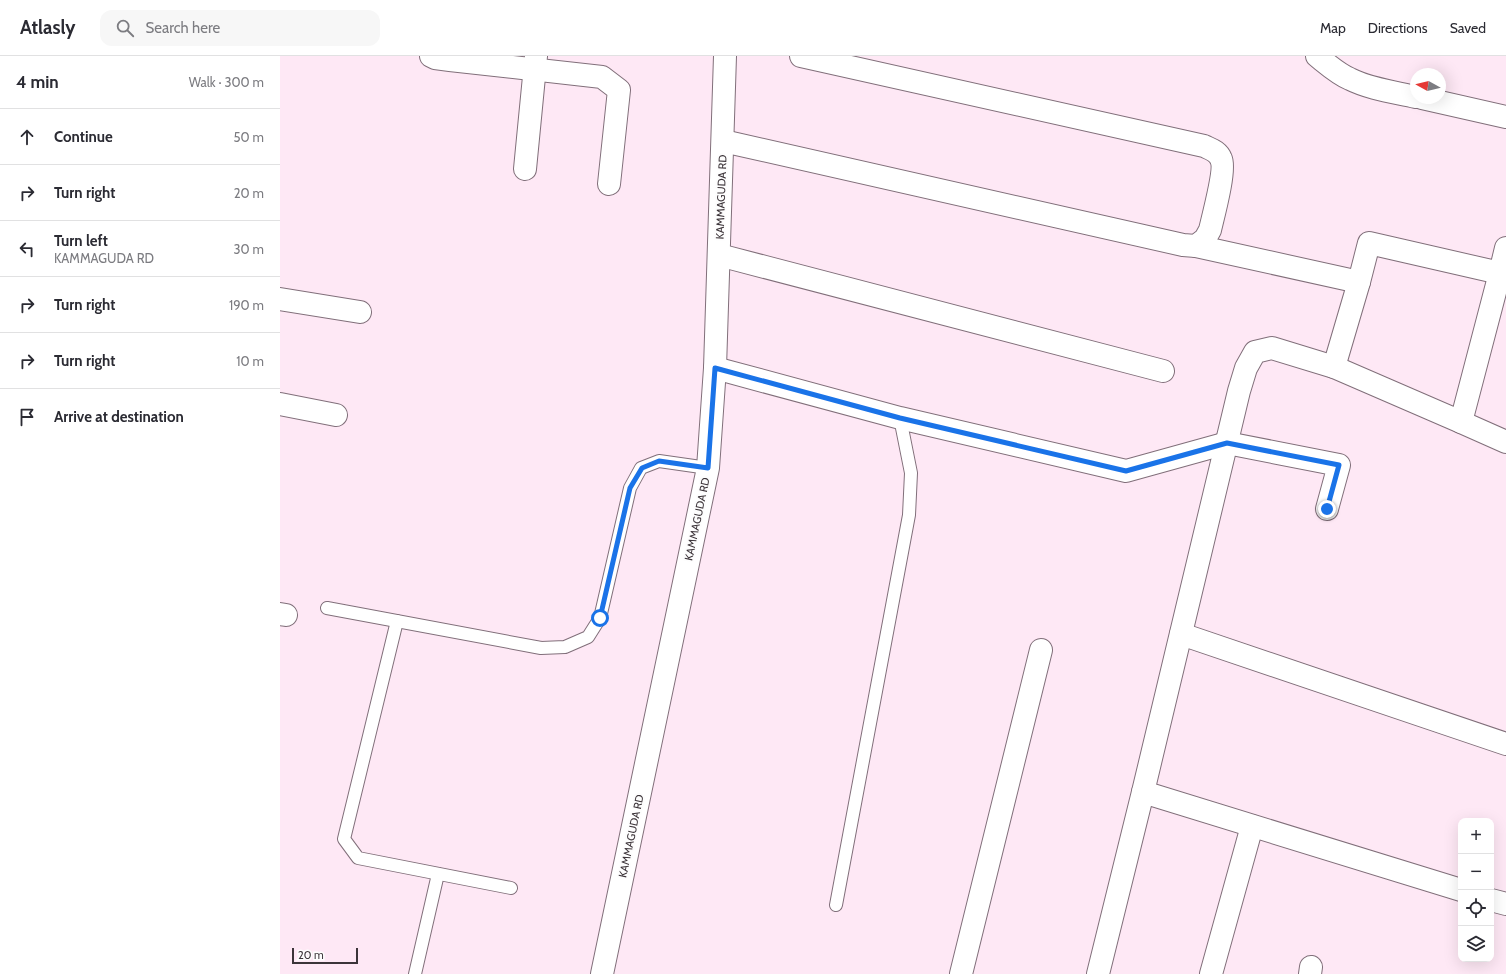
<!DOCTYPE html>
<html lang="en">
<head>
<meta charset="utf-8">
<style>
	body { margin:0; font-family:Cabin,sans-serif; background:#f7f7f7; color:#2b2b33 }
	.controls { position:absolute; right:12px; bottom:12px; display:grid; overflow:hidden; border-radius:8px; box-shadow:0 4px 16px #0002 }
	.controls button { width:36px; height:36px; display:grid; place-items:center; padding:0; border:0; border-bottom:1px solid #e1e1e2; background:#fff; color:#2b2b33; font:20px sans-serif }
	.compass { position:absolute; left:1130px; top:12px; width:36px; height:36px; border-radius:50%; background:#fff; box-shadow:0 4px 16px #0002; rotate:278deg }
	.scale { position:absolute; left:12px; bottom:10px; width:66px; box-sizing:border-box; padding-left:4px; border:2px solid #3c3439; border-top:0; font-size:11px; line-height:14px; white-space:nowrap; color:#3c3439; -webkit-text-stroke:3px #fdfdfd; paint-order:stroke }
	.stop { position:absolute; width:12px; height:12px; margin:-9px; border:3px solid #1a73e8; border-radius:50%; background:#fff }
	.stop.end { background:#1a73e8; border-color:#fff; box-shadow:0 1px 4px #0008 }
	.list { margin:0; padding:0; list-style:none }
	h2 { display:flex; justify-content:space-between; align-items:center; height:52px; margin:0; padding:0 16px; font-size:17px }
	h2 small { font-size:13px; font-weight:400; color:#7c7c81 }
	.list li { display:grid; grid-template-columns:26px 1fr auto; gap:12px; align-items:center; box-sizing:border-box; height:56px; padding:0 16px; border-top:1px solid #e1e1e2 }
	.list b { display:block; font-size:15px; white-space:nowrap }
	.list p { margin:0; font-size:13px; white-space:nowrap; color:#7c7c81 }
	.list em { font-size:13px; font-style:normal; color:#7c7c81 }
	.icon { flex:none; width:22px; height:22px; fill:none; stroke:currentColor; stroke-width:2; stroke-linecap:round; stroke-linejoin:round }
	.map { position:relative; flex:none; width:1226px; height:918px; overflow:hidden }
	header { display:flex; align-items:center; gap:24px; box-sizing:border-box; height:56px; padding:0 20px; background:#fff; border-bottom:1px solid #e1e1e2 }
	header strong { font-size:19px }
	nav { display:flex; gap:22px; margin-inline-start:auto; font-size:14px }
	.search { width:280px; height:36px; background:#f7f7f7; display:flex; align-items:center; gap:10px; box-sizing:border-box; padding:0 14px; border-radius:12px; color:#7c7c81; font-size:15px }
	main { display:flex }
	aside { flex:1; background:#fff }
	.map>svg:first-child { display:block }
	.lines { fill:none; stroke-linecap:round; stroke-linejoin:round }
	.service-casing { stroke:#816f7a; stroke-width:14 }
	.minor-casing { stroke:#816f7a; stroke-width:24 }
	.tertiary-casing { stroke:#816f7a; stroke-width:24 }
	.service { stroke:#fff; stroke-width:12 }
	.minor { stroke:#fff; stroke-width:22 }
	.tertiary { stroke:#fff; stroke-width:22 }
	.route { stroke:#1a73e8; stroke-width:5 }
	.labels { text-anchor:middle; dominant-baseline:central; stroke-width:4; stroke-linejoin:round; paint-order:stroke }
	.street-label { font-size:11px; fill:#3c3439; stroke:#fdfdfd }
</style>
</head>
<body>
<header>
<strong>Atlasly</strong>
<div class="search"><svg class="icon" aria-label="search" viewBox="0 0 24 24"><circle cx="10" cy="10" r="6"/><path d="M15 15l6 6"/></svg>Search here</div>
<nav><a>Map</a><a>Directions</a><a>Saved</a></nav>
</header>
<main>
<aside>
<h2>4 min<small>Walk · 300 m</small></h2>
<ul class="list">
<li><svg class="icon" aria-label="ahead" viewBox="0 0 24 24"><path d="M12 20V5M6 11l6-6 6 6"/></svg><div><b>Continue</b></div><em>50 m</em></li>
<li><svg class="icon" aria-label="right" viewBox="0 0 24 24"><path d="M7 20v-9h11M14 6l5 5-5 5"/></svg><div><b>Turn right</b></div><em>20 m</em></li>
<li><svg class="icon" aria-label="left" viewBox="0 0 24 24"><path d="M17 20v-9H6M10 6l-5 5 5 5"/></svg><div><b>Turn left</b><p>KAMMAGUDA RD</p></div><em>30 m</em></li>
<li><svg class="icon" aria-label="right" viewBox="0 0 24 24"><path d="M7 20v-9h11M14 6l5 5-5 5"/></svg><div><b>Turn right</b></div><em>190 m</em></li>
<li><svg class="icon" aria-label="right" viewBox="0 0 24 24"><path d="M7 20v-9h11M14 6l5 5-5 5"/></svg><div><b>Turn right</b></div><em>10 m</em></li>
<li><svg class="icon" aria-label="arrive" viewBox="0 0 24 24"><path d="M6 21V4h12l-3 4 3 4H6"/></svg><div><b>Arrive at destination</b></div></li>
</ul>
</aside>
<div class="map">
<svg width="1226" height="918" viewBox="0 0 1226 918">
	<rect width="100%" height="100%" fill="#fee8f5"/>
	<g class="lines">
		<!-- service casing -->
		<g class="service-casing">
			<g id="service">
				<polyline points="47,552 261,592 285,591 308,581 320,562 350,432 361,412 379,405 428,412"/>
				<polyline points="117,565 64,783 78,802 231,832"/>
				<polyline points="556,849 629,459 631,417 620,362"/>
				<polyline points="135,918 158,818"/>
			</g>
		</g>
		<!-- minor casing -->
		<g class="minor-casing">
			<g id="minor">
				<polyline points="151,0 155,2 170,4 322,21 339,34 329,128"/>
				<path d="M1037 0C1047 8 1058 18 1070 23 1090 33 1114 36 1136 41"/>
				<polyline points="1142,42 1226,61"/>
				<path d="M443 85 903 189 916 190 925 183 930 174C933 161 946 113 941 103 938 95 930 93 924 90L521 0"/>
				<polyline points="245,113 256,0"/>
				<polyline points="916,190 1079,226"/>
				<polyline points="439,199 883,315"/>
				<polyline points="0,243 80,256"/>
				<polyline points="1054,311 1079,226 1089,187 1220,217 1226,192"/>
				<polyline points="435,312 620,362 846,415 947,387 1059,409 1047,453"/>
				<polyline points="0,348 56,359"/>
				<polyline points="1181,366 1226,386"/>
				<polyline points="0,558 6,559"/>
				<polyline points="901,578 1226,688"/>
				<polyline points="863,736 1181,834"/>
				<polyline points="1211,844 1226,848"/>
				<polyline points="681,918 761,594"/>
				<polyline points="818,918 863,736 959,335 966,312 975,296 992,292 1054,311 1181,366 1220,217 1226,219"/>
				<polyline points="931,918 972,770"/>
				<polyline points="1030,918 1031,911"/>
			</g>
		</g>
		<!-- tertiary casing -->
		<g class="tertiary-casing">
			<polyline id="tertiary" points="322,918 428,412 435,312 445,0"/>
		</g>
		<!-- service -->
		<use href="#service" class="service"/>
		<!-- minor -->
		<use href="#minor" class="minor"/>
		<!-- tertiary -->
		<use href="#tertiary" class="tertiary"/>
	</g>
	<g class="lines">
		<!-- route -->
		<polyline class="route" points="320,562 350,432 362,412 379,405 428,412 435,312 620,362 846,415 947,387 1059,409 1047,453"/>
	</g>
	<g class="labels">
		<!-- street labels -->
		<g class="street-label">
			<text transform="translate(441 141) rotate(-88)">KAMMAGUDA RD</text>
			<text transform="translate(417 463) rotate(-78)">KAMMAGUDA RD</text>
			<text transform="translate(351 780) rotate(-78)">KAMMAGUDA RD</text>
		</g>
	</g>
</svg>
<div class="controls">
<button>+</button>
<button>−</button>
<button><svg class="icon" aria-label="locate" viewBox="0 0 24 24"><circle cx="12" cy="12" r="6"/><path d="M12 2v4M12 18v4M2 12h4M18 12h4"/></svg></button>
<button><svg class="icon" aria-label="layers" viewBox="0 0 24 24"><path d="M12 4l9 5-9 5-9-5zM3 14l9 5 9-5"/></svg></button>
</div>
<svg class="compass" viewBox="-18 -18 36 36"><path d="M0-13l5 13h-10z" fill="#e53935"/><path d="M0 13l5-13h-10z" fill="#7c7c81"/></svg>
<div class="scale">20 m</div>
<div class="stop" style="left:320px;top:562px"></div>
<div class="stop end" style="left:1047px;top:453px"></div>
</div>
</main>
</body>
</html>
